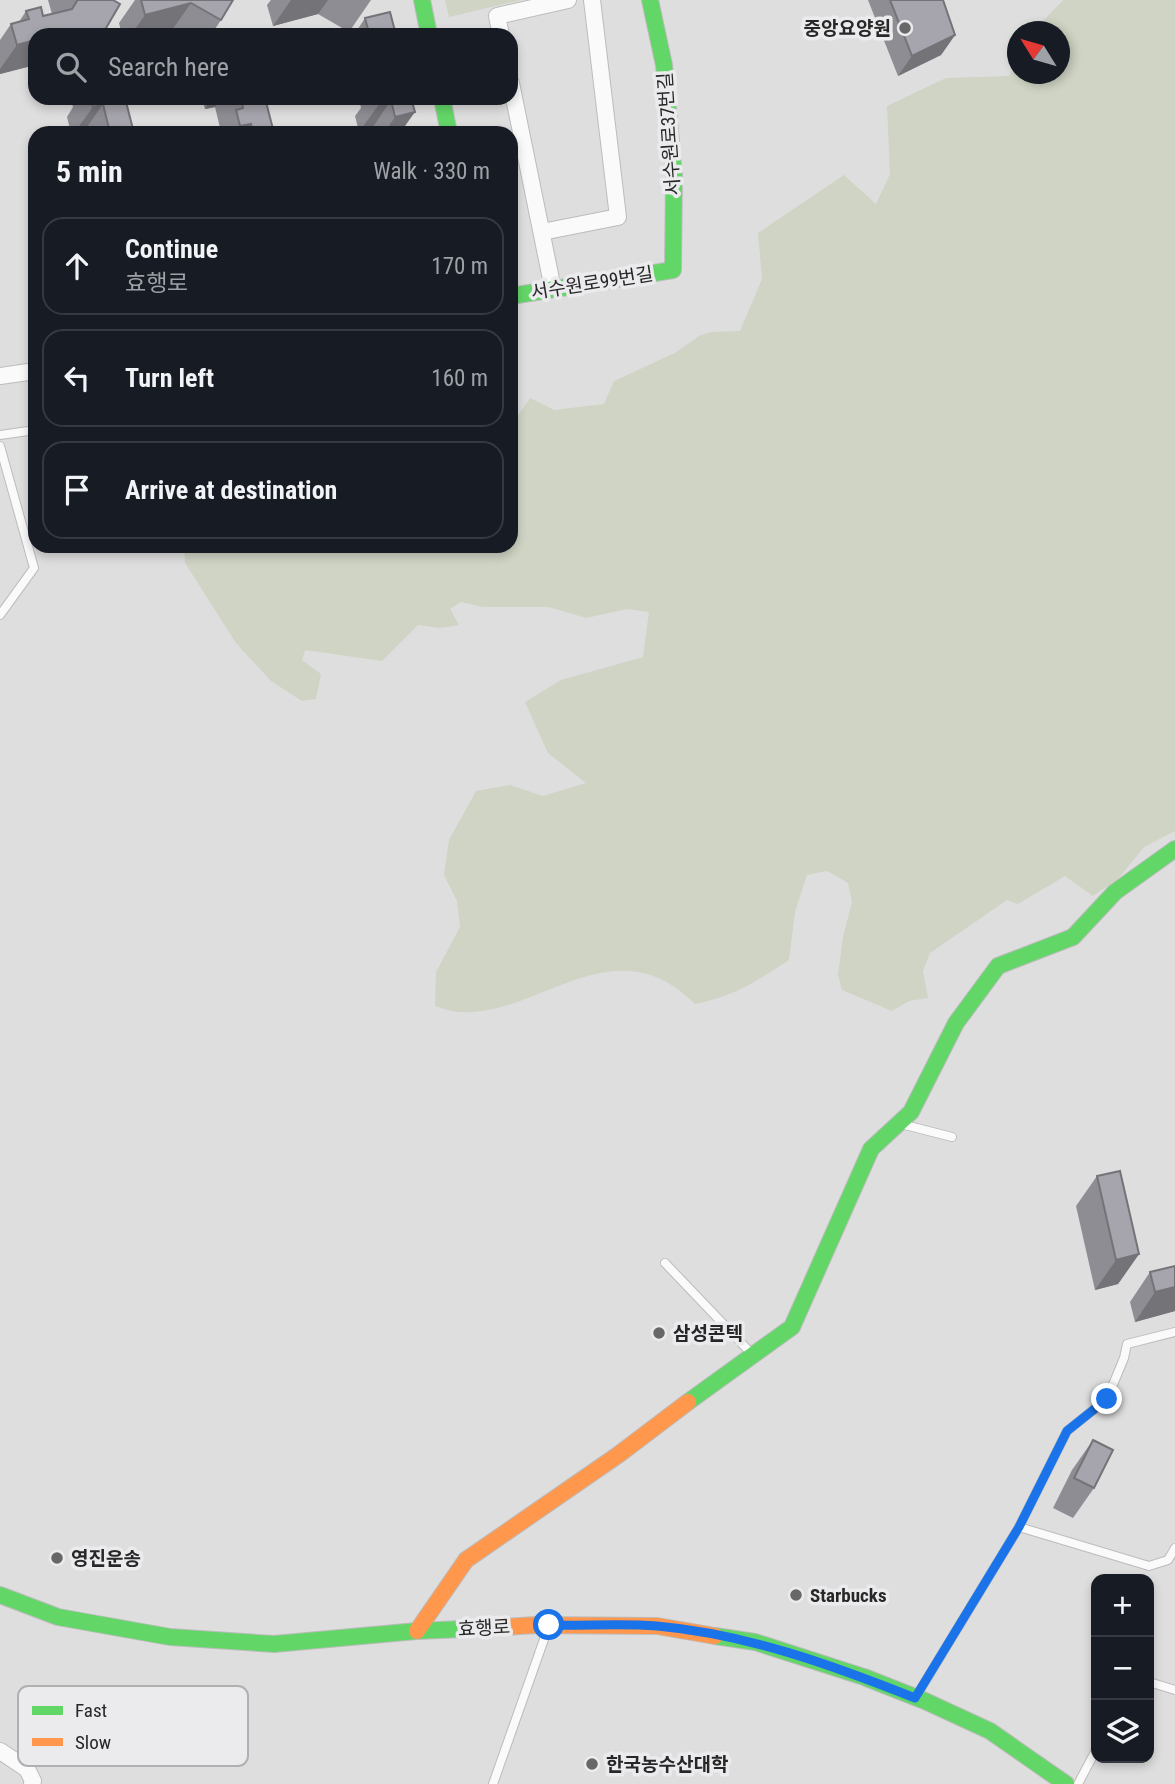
<!DOCTYPE html>
<html lang="en">
<head>
<meta charset="utf-8">
<style>
	body { margin:0; font-family:"Roboto Condensed","Noto Sans KR",sans-serif; background:#242831; color:#f1f3f6 }
	.controls { position:absolute; right:21px; bottom:21px; display:grid; overflow:hidden; border-radius:14px; box-shadow:0 4px 10px #0003 }
	.controls button { width:63px; height:63px; display:grid; place-items:center; padding:0; border:0; border-bottom:2px solid #363941; background:#171b24; color:#f1f3f6; font:35px sans-serif }
	.compass { position:absolute; left:1007px; top:21px; width:63px; height:63px; border-radius:50%; background:#171b24; box-shadow:0 4px 10px #0003; rotate:307deg }
	.stop { position:absolute; width:21px; height:21px; margin:-16px; border:5px solid #1a73e8; border-radius:50%; background:#fff }
	.stop.end { background:#1a73e8; border-color:#fff; box-shadow:0 2px 7px #0008 }
	.list { margin:0; padding:0; list-style:none }
	h2 { display:flex; justify-content:space-between; align-items:center; height:91px; margin:0; padding:0 28px; font-size:30px }
	h2 small { font-size:23px; font-weight:400; color:#9ea1a6 }
	.list li { display:grid; grid-template-columns:46px 1fr auto; gap:21px; align-items:center; box-sizing:border-box; height:98px; margin:0 14px 14px; padding:0 14px; border:2px solid #363941; border-radius:21px }
	.list b { display:block; font-size:26px; white-space:nowrap }
	.list p { margin:0; font-size:23px; white-space:nowrap; color:#9ea1a6 }
	.list em { font-size:23px; font-style:normal; color:#9ea1a6 }
	.icon { flex:none; width:38px; height:38px; fill:none; stroke:currentColor; stroke-width:2; stroke-linecap:round; stroke-linejoin:round }
	.map { position:relative; flex:none; width:1175px; height:1784px; overflow:hidden }
	.search { position:absolute; background:#171b24; box-shadow:0 4px 10px #0003; left:28px; top:28px; width:490px; height:77px; display:flex; align-items:center; gap:18px; box-sizing:border-box; padding:0 24px; border-radius:21px; color:#9ea1a6; font-size:26px }
	.panel { position:absolute; background:#171b24; box-shadow:0 4px 10px #0003; left:28px; top:126px; width:490px; height:427px; border-radius:21px }
	.map>svg:first-child { display:block }
	.green { fill:#cfd4c4 }
	.lines { fill:none; stroke-linecap:round; stroke-linejoin:round }
	.lane-casing { stroke:#bcbcbd; stroke-width:10 }
	.street-casing { stroke:#bcbcbd; stroke-width:18 }
	.fast-casing { stroke:#bcbcbd; stroke-width:18 }
	.slow-casing { stroke:#bcbcbd; stroke-width:18 }
	.lane { stroke:#fafafa; stroke-width:8 }
	.street { stroke:#fafafa; stroke-width:16 }
	.fast { stroke:#63d668; stroke-width:16 }
	.slow { stroke:#ff974d; stroke-width:16 }
	.wall { fill:#8f8d94 }
	.shaded-wall { fill:#747378 }
	.building { fill:#a6a4ac; stroke:#747378; stroke-width:2 }
	.route { stroke:#1a73e8; stroke-width:9 }
	.poi-dot { fill:#676768; stroke:#ebebed; stroke-width:2.5 }
	.labels { text-anchor:middle; dominant-baseline:central; stroke-width:7; stroke-linejoin:round; paint-order:stroke }
	.poi-label { font-size:19px; font-weight:bold; fill:#272728; stroke:#ebebed; text-anchor:start }
	.street-label { font-size:19px; fill:#272728; stroke:#ebebed }
	.key { fill:#ebebed; stroke:#b0b0b2; stroke-width:2 }
	.key-label { font-size:19px; fill:#272728 }
</style>
</head>
<body>
<div class="map">
<svg width="1175" height="1784" viewBox="0 0 1175 1784">
	<rect width="100%" height="100%" fill="#dededf"/>
	<!-- green -->
	<g class="green">
		<polygon points="445,0 521,0 449,17"/>
		<path d="M1063 0H1175V831L1144 847 1118 879 1093 896 1065 876 1018 904 1007 900 930 953 923 971 928 998 909 1001 892 1011 842 990 838 975 843 937 852 902 848 883 827 871 807 875 795 912 789 960C757 981 733 997 695 1004 605 913 520 1041 435 1006L436 972 460 927 457 901 444 875 449 840 476 791 510 785 543 796 586 783 548 753 525 702 561 680 643 657 649 612 627 609 586 618 549 607H483L461 602 450 609 459 625 440 628 418 625 382 661 305 650 302 660 321 674 316 699 302 701 271 681 236 643 185 563 184 546H511V426L530 398 554 410 604 404 614 381 675 353 699 336 711 332 740 331 762 279 758 233 844 175 876 204 890 174 887 106 946 78 1009 76 1017 61 1018 74H1060V32L1034 31Z"/>
	</g>
	<g class="lines">
		<!-- lane casing -->
		<g class="lane-casing">
			<g id="lane">
				<polyline points="0,435 35,430"/>
				<polyline points="0,446 34,568 0,615"/>
				<polyline points="905,1125 952,1137"/>
				<polyline points="665,1263 750,1352"/>
				<polyline points="1019,1527 1149,1566 1168,1560 1175,1548"/>
				<polyline points="1149,1682 1175,1690"/>
				<polyline points="917,1695 1019,1527 1067,1431 1107,1399 1124,1358 1127,1344 1175,1332"/>
				<polyline points="493,1784 548,1628"/>
				<polyline points="1078,1784 1096,1750"/>
			</g>
		</g>
		<!-- street casing -->
		<g class="street-casing">
			<g id="street">
				<polyline points="501,35 497,16 568,0"/>
				<polyline points="511,83 553,289"/>
				<polyline points="542,232 618,217 592,0"/>
				<polyline points="0,376 35,371"/>
				<polyline points="0,1751 27,1769 33,1781 32,1784"/>
			</g>
		</g>
		<!-- fast casing -->
		<g class="fast-casing">
			<g id="fast">
				<polyline points="422,0 429,35"/>
				<polyline points="442,98 449,133"/>
				<polyline points="511,296 673,270 674,176 664,65 650,0"/>
				<polyline points="688,1402 792,1327 871,1149 911,1112 956,1023 998,966 1073,937 1115,892 1175,849"/>
				<polyline points="0,1595 58,1617 170,1637 274,1644 417,1631 486,1628"/>
				<polyline points="715,1636 755,1642 864,1677 925,1701 990,1731 1066,1784"/>
			</g>
		</g>
		<!-- slow casing -->
		<g class="slow-casing">
			<g id="slow">
				<polyline points="486,1628 536,1625 657,1626 715,1636"/>
				<polyline points="417,1631 466,1560 618,1455 688,1402"/>
			</g>
		</g>
		<!-- lane -->
		<use href="#lane" class="lane"/>
		<!-- street -->
		<use href="#street" class="street"/>
		<!-- fast -->
		<use href="#fast" class="fast"/>
		<!-- slow -->
		<use href="#slow" class="slow"/>
	</g>
	<!-- wall -->
	<g class="wall">
		<polygon points="48,0 113,0 102,35 35,35 35,65 0,74 0,40 11,24 19,22 26,11 43,16 52,14"/>
		<polygon points="135,0 233,0 221,20 211,35 174,35 170,33 160,35 122,35 119,23"/>
		<polygon points="271,0 371,0 349,32 318,14 273,26 267,5"/>
		<polygon points="868,0 943,0 955,35 941,55 898,76"/>
		<polygon points="365,18 396,35 354,35"/>
		<polygon points="72,98 125,98 134,133 71,133 67,117 73,107 71,100"/>
		<polygon points="202,98 265,98 274,133 220,133 221,132 215,107 205,109"/>
		<polygon points="359,98 411,98 400,133 371,133 371,130 359,132 355,116 361,108"/>
		<polygon points="1097,1176 1139,1254 1118,1284 1095,1290 1076,1206"/>
		<polygon points="1175,1266 1175,1311 1135,1322 1130,1302 1150,1272"/>
		<polygon points="1093,1440 1094,1488 1073,1518 1053,1508 1072,1470"/>
	</g>
	<!-- shaded-wall -->
	<g class="shaded-wall">
		<polygon points="291,0 328,0 318,14 273,26"/>
		<polygon points="191,3 170,33 160,35 131,35 145,15"/>
		<polygon points="955,35 941,55 898,76 912,56"/>
		<polygon points="35,40 35,65 0,74 0,69 17,45"/>
		<polygon points="212,98 221,98 215,107 205,109"/>
		<polygon points="391,100 371,130 359,132 380,103"/>
		<polygon points="103,104 83,133 74,133 93,107"/>
		<polygon points="415,112 400,133 384,133 395,117"/>
		<polygon points="251,124 244,133 235,133 240,126"/>
		<polygon points="1139,1254 1118,1284 1095,1290 1116,1260"/>
		<polygon points="1175,1287 1175,1311 1135,1322 1155,1292"/>
	</g>
	<!-- building -->
	<g class="building">
		<polygon points="77,0 113,0 120,4 102,35 65,35 62,33 55,35 35,35 35,40 17,45 11,24 29,19 26,11 41,7 43,16 72,9 77,1"/>
		<polygon points="141,0 233,0 221,20 191,3 145,15"/>
		<polygon points="890,0 943,0 955,35 912,56"/>
		<polygon points="390,12 396,35 362,35 369,33 365,18"/>
		<polygon points="90,98 125,98 134,133 110,133 103,104 93,107"/>
		<polygon points="241,98 265,98 274,133 253,133 251,124 240,126 236,110 243,108"/>
		<polygon points="379,98 411,98 415,112 395,117 391,100 380,103"/>
		<polygon points="1120,1171 1139,1254 1116,1260 1097,1176"/>
		<polygon points="1175,1266 1175,1287 1155,1292 1150,1272"/>
		<polygon points="1093,1440 1113,1450 1094,1488 1074,1478"/>
	</g>
	<g class="lines">
		<!-- route -->
		<path class="route" d="M549 1625C585 1626 622 1623 657 1626 747 1634 832 1665 915 1698L1019 1527 1067 1431 1107 1399"/>
	</g>
	<!-- markers -->
	<g class="poi-dot">
		<circle cx="905" cy="28" r="7"/>
		<circle cx="659" cy="1333" r="7"/>
		<circle cx="57" cy="1558" r="7"/>
		<circle cx="796" cy="1595" r="7"/>
		<circle cx="592" cy="1764" r="7"/>
	</g>
	<g class="labels">
		<!-- poi labels -->
		<g class="poi-label">
			<text x="891" y="28" text-anchor="end">중앙요양원</text>
			<text x="673" y="1333">삼성콘텍</text>
			<text x="71" y="1558">영진운송</text>
			<text x="810" y="1595">Starbucks</text>
			<text x="606" y="1764">한국농수산대학</text>
		</g>
		<!-- street labels -->
		<g class="street-label">
			<text transform="translate(669 134) rotate(-94)">서수원로37번길</text>
			<text transform="translate(592 283) rotate(-9)">서수원로99번길</text>
			<text transform="translate(484 1628) rotate(-3)">효행로</text>
		</g>
	</g>
	<!-- legend -->
	<rect x="18" y="1686" width="230" height="80" rx="10" class="key"/>
	<rect x="32" y="1706" width="31" height="9" fill="#63d668"/>
	<rect x="32" y="1738" width="31" height="8" fill="#ff974d"/>
	<g class="key-label">
		<text x="75" y="1717">Fast</text>
		<text x="75" y="1749">Slow</text>
	</g>
</svg>
<div class="controls">
<button>+</button>
<button>−</button>
<button><svg class="icon" aria-label="layers" viewBox="0 0 24 24"><path d="M12 4l9 5-9 5-9-5zM3 14l9 5 9-5"/></svg></button>
</div>
<svg class="compass" viewBox="-18 -18 36 36"><path d="M0-13l5 13h-10z" fill="#e53935"/><path d="M0 13l5-13h-10z" fill="#9ea1a6"/></svg>
<div class="stop" style="left:549px;top:1625px"></div>
<div class="stop end" style="left:1107px;top:1399px"></div>
<div class="search"><svg class="icon" aria-label="search" viewBox="0 0 24 24"><circle cx="10" cy="10" r="6"/><path d="M15 15l6 6"/></svg>Search here</div>
<section class="panel">
<h2>5 min<small>Walk · 330 m</small></h2>
<ul class="list">
<li><svg class="icon" aria-label="ahead" viewBox="0 0 24 24"><path d="M12 20V5M6 11l6-6 6 6"/></svg><div><b>Continue</b><p>효행로</p></div><em>170 m</em></li>
<li><svg class="icon" aria-label="left" viewBox="0 0 24 24"><path d="M17 20v-9H6M10 6l-5 5 5 5"/></svg><div><b>Turn left</b></div><em>160 m</em></li>
<li><svg class="icon" aria-label="arrive" viewBox="0 0 24 24"><path d="M6 21V4h12l-3 4 3 4H6"/></svg><div><b>Arrive at destination</b></div></li>
</ul>
</section>
</div>
</body>
</html>
